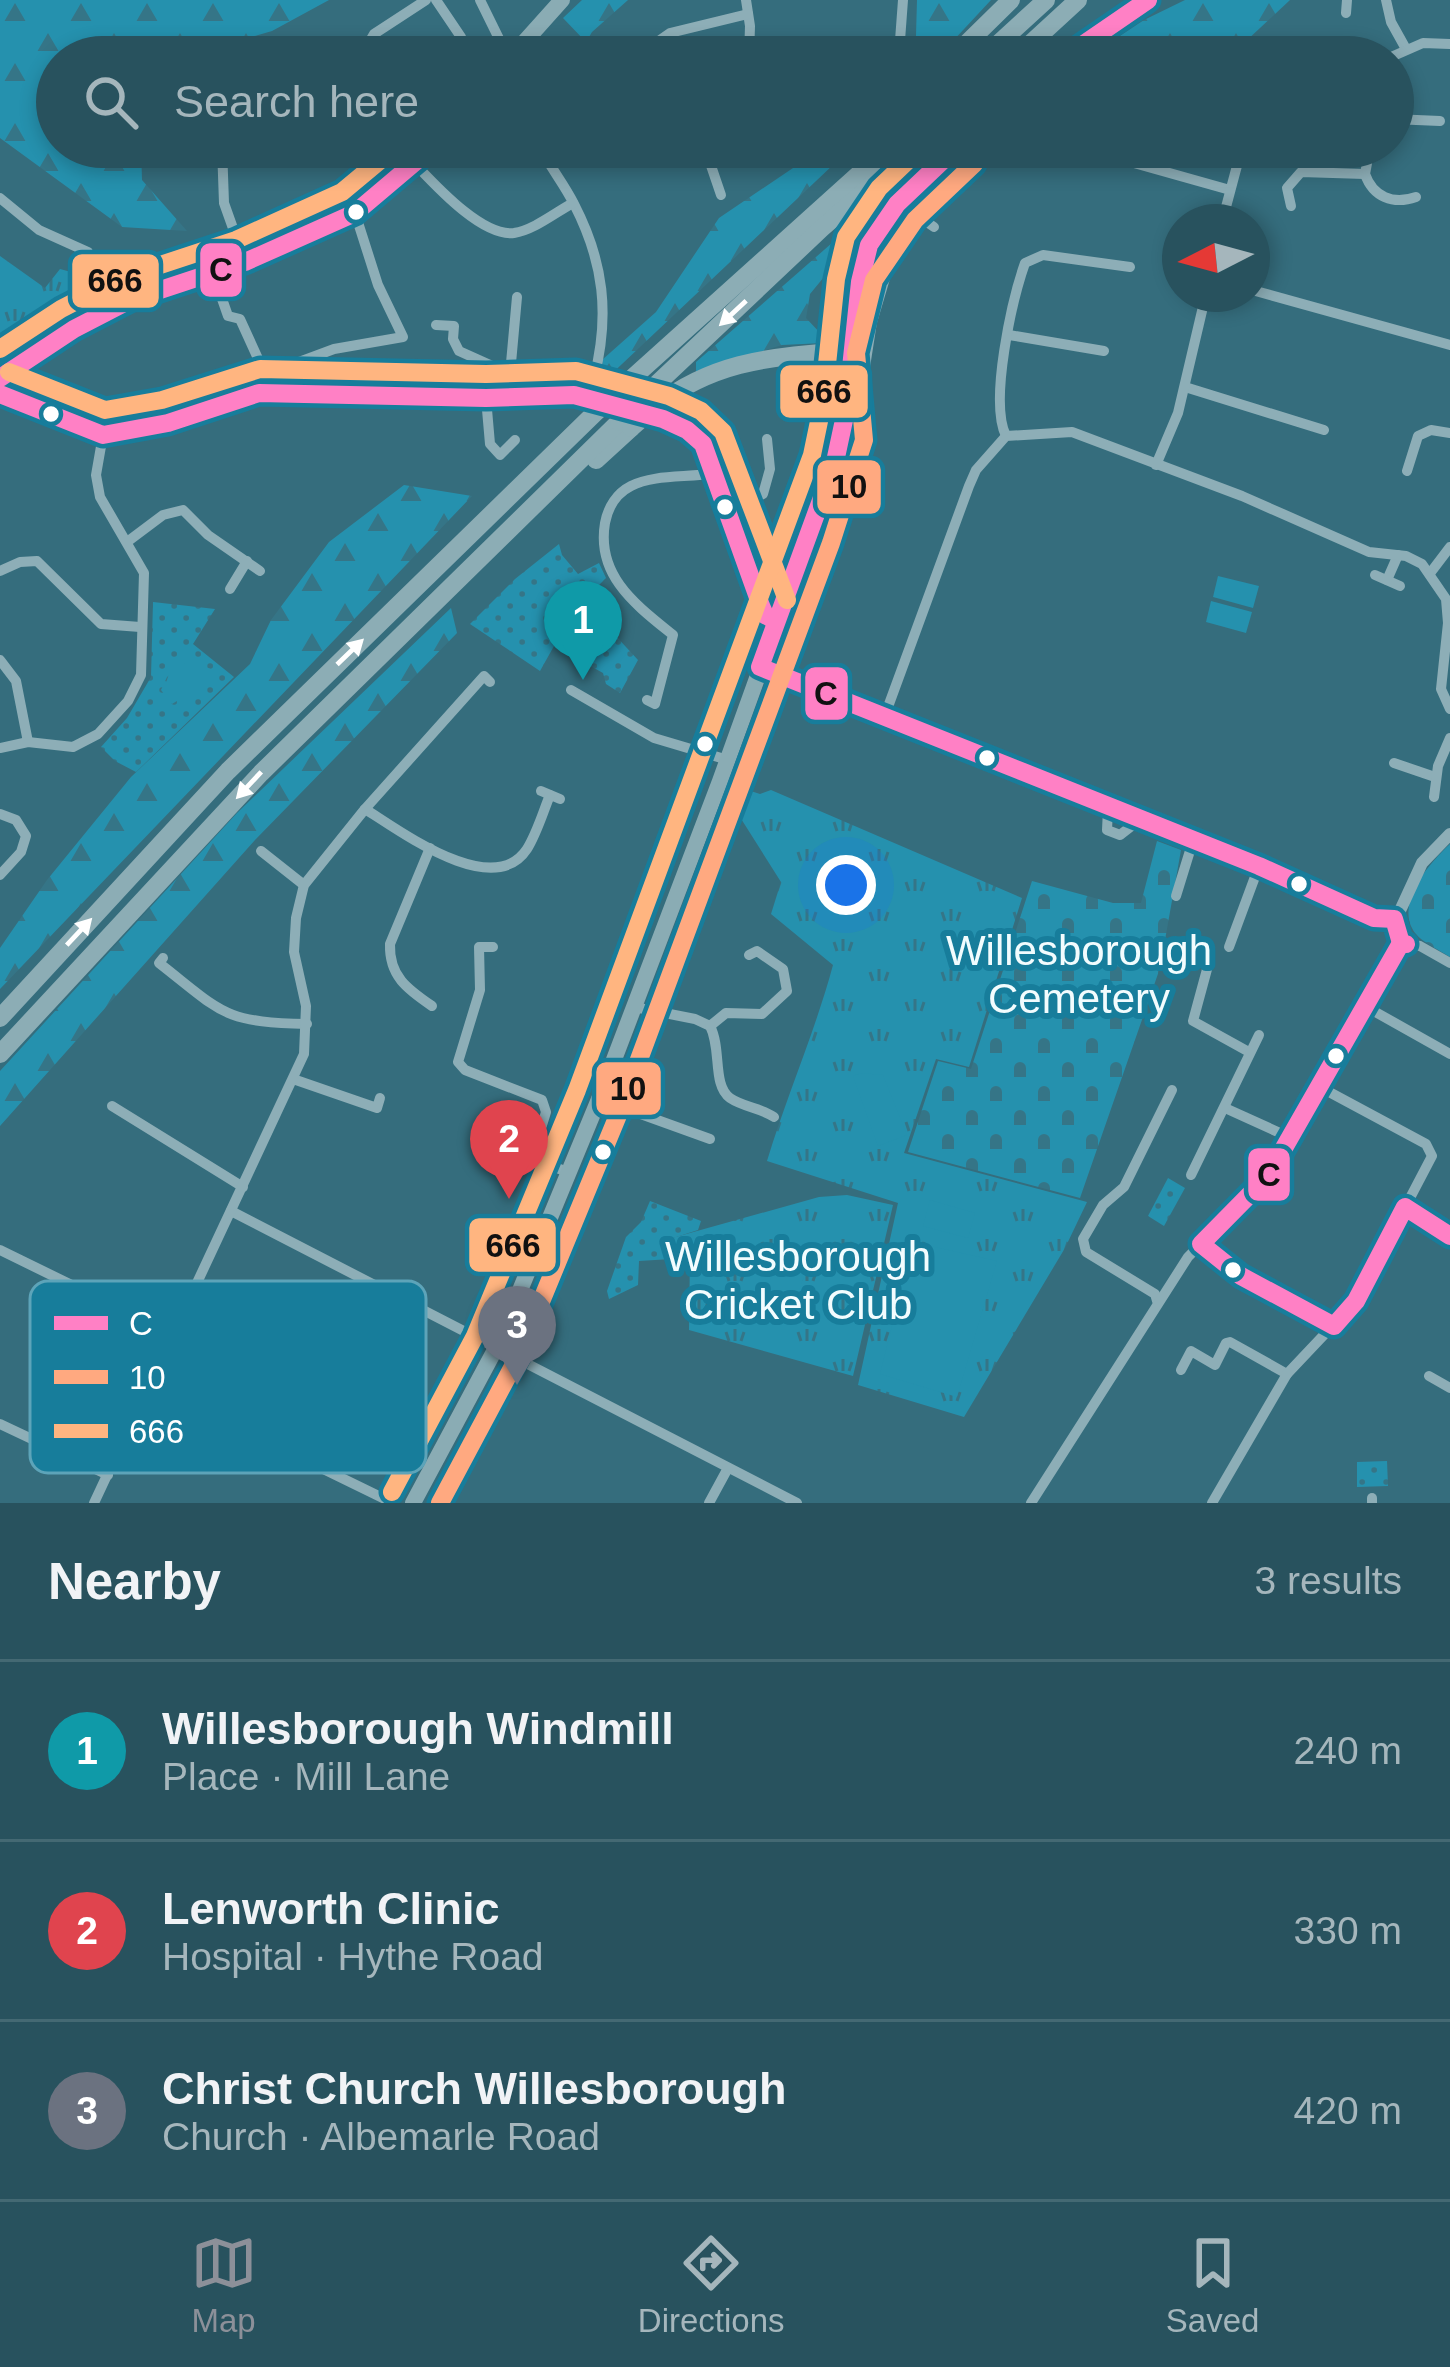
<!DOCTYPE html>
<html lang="en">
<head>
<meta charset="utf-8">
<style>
	body { margin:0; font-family:Arial,sans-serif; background:#345c67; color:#f1f3f6 }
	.compass { position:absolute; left:1162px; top:204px; width:108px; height:108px; border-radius:50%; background:#28525e; box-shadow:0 6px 18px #0003; rotate:264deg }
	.you { position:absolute; left:846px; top:885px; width:42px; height:42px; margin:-30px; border:9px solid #fff; border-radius:50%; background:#1a73e8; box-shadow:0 0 0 18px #1a73e833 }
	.badge { display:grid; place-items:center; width:78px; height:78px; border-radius:50%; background:#8c9099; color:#fff; font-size:39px; font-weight:700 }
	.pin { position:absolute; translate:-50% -99px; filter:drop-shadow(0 3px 6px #0008) }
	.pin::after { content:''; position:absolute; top:63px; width:42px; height:36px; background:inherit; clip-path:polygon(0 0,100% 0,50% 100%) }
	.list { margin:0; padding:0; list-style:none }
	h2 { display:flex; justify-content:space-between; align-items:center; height:156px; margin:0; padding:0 48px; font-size:51px }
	h2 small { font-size:39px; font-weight:400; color:#a5b6bc }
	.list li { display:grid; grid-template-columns:78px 1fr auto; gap:36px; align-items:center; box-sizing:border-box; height:180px; padding:0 48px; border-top:3px solid #446973 }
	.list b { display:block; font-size:45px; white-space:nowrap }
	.list p { margin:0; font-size:39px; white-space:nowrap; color:#a5b6bc }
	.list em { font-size:39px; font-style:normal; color:#a5b6bc }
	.icon { flex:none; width:66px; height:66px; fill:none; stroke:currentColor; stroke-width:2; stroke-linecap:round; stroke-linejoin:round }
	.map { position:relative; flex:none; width:1450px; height:1503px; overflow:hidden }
	.search { position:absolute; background:#28525e; box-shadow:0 6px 18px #0003; left:36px; right:36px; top:36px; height:132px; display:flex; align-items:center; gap:30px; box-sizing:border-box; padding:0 42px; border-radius:66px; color:#a5b6bc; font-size:45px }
	.sheet { height:696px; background:#28525e }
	nav { display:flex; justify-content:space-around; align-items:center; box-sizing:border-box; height:168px; border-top:3px solid #446973; background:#28525e; font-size:33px; color:#a5b6bc }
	nav a { display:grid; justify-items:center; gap:6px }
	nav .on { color:#8c9099 }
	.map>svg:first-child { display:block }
	.grass { fill:url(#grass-dots) }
	.forest { fill:url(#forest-firs) }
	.cemetery { fill:url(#cemetery-stones) }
	.park { fill:url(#park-tufts) }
	.pitch { fill:#2591ae }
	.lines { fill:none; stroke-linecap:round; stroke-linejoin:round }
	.minor { stroke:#8daeb7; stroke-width:10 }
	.tertiary { stroke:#8daeb7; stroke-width:12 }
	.primary { stroke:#8aacb4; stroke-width:16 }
	.motorway { stroke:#8cadb5; stroke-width:18 }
	.motorway-bridge { stroke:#8cadb5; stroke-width:18 }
	.bus-1-casing { stroke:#177d9b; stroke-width:27 }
	.bus-2-casing { stroke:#177d9b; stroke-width:27 }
	.bus-3-casing { stroke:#177d9b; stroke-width:27 }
	.bus-1 { stroke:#ff80c5; stroke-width:18 }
	.bus-2 { stroke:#ffa980; stroke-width:18 }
	.bus-3 { stroke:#ffb580; stroke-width:18 }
	.oneway { fill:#fff }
	.bus-dot { fill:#fff; stroke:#177d9b; stroke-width:4.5 }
	.labels { text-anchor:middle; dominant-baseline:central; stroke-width:12; stroke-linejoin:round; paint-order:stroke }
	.park-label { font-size:42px; fill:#f2fcfe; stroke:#177d9b }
	.key { fill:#177d9b; stroke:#5da4b9; stroke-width:3 }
	.key-label { font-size:33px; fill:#fff }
	.line-badge { stroke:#177d9b; stroke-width:4.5 }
	.pale-badge-label { font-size:33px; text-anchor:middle; font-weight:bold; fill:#111 }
</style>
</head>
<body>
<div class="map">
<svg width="1450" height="1503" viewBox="0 0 1450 1503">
	<defs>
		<pattern id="grass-dots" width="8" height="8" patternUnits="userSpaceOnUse" patternTransform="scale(3)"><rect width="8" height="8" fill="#2591ae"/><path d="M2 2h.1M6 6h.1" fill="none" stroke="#357587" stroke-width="1.8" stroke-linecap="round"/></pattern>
		<pattern id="forest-firs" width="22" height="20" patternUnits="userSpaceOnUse" patternTransform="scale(3)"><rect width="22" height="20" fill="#2591ae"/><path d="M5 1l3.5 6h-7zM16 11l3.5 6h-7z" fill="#357587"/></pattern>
		<pattern id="cemetery-stones" width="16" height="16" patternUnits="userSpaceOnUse" patternTransform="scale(3)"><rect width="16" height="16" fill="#2591ae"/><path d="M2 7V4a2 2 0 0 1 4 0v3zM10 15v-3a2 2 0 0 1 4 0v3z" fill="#357587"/></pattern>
		<pattern id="park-tufts" width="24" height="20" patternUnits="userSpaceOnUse" patternTransform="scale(3)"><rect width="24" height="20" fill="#2591ae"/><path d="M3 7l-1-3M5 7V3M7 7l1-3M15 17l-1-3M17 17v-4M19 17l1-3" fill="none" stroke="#357587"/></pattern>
	</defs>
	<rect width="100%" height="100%" fill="#356d7d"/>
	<!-- grass -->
	<g class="grass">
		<polygon points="559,544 562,555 578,574 599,563 606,578 595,589 602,621 638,660 620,693 606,684 603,673 554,646 540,671 470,624 515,579"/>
		<polygon points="153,602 215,609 193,644 234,677 136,772 115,761 101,747 127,718 151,677"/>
		<polygon points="1168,1178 1185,1188 1164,1226 1148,1216"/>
		<polygon points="650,1201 701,1221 698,1230 670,1239 671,1259 639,1261 638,1285 609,1299 607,1291 626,1237 641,1222"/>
		<polygon points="1387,1461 1388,1486 1357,1487 1357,1462"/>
	</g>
	<!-- forest -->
	<g class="forest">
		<polygon points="0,0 329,0 272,31 237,41 212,57 57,57 57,147 141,147 142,180 187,231 122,227 0,138"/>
		<polygon points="582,0 628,0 592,32 586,42 563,18"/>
		<polygon points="917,0 991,0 938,57 904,57 916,36"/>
		<polygon points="1185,0 1290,0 1229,57 1088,57 1144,20"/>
		<polygon points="824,147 852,147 604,381 602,360 656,312 719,218"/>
		<polygon points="872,208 874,216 810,294 806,318 822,335 823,343 782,345 696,372 696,362"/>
		<polygon points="404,485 472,496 0,989 0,948 47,880 131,777 250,664 271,620 329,542"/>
		<polygon points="451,608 457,633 255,840 0,1126 0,1071 237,813"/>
	</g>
	<!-- cemetery -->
	<g class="cemetery">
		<polygon points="1157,841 1181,850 1160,968 1080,1198 908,1152 938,1061 971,1069 1032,881 1113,903 1141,903"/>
		<path d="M1450 844V957C1438 949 1418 941 1412 928 1398 898 1431 862 1450 844Z"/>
	</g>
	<!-- park -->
	<g class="park">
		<polygon points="0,256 45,288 60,269 82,275 96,309 0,367"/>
		<polygon points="187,661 211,669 213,679 172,704 161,690 167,677"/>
		<path d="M729 784 760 794 771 790 1022 898 969 1067 936 1059 904 1153 1087 1202 1065 1248 964 1417 858 1385 898 1203 767 1161C787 1095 815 1032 833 965L771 914 781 882 726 795Z"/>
		<polygon points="847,1195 893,1205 853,1376 689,1330 690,1253 672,1253 672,1238 819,1197"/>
	</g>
	<!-- pitch -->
	<g class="pitch">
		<polygon points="1218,576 1259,586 1253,608 1213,597"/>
		<polygon points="1211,601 1252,612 1246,633 1206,622"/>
		<polygon points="861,1073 883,1075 907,1135 878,1146 853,1076"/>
		<polygon points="930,1200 975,1213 968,1238 923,1226"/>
		<polygon points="913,1242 997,1261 957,1397 880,1374"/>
		<polygon points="780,1253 809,1263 790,1314 762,1303"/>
	</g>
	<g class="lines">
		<!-- minor -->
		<g class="minor">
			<polyline points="436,0 461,37"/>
			<polyline points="480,0 508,57"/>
			<polyline points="746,0 750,26 749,57"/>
			<polyline points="1386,0 1391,22 1406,49"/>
			<polyline points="1346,13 1347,0"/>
			<polyline points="1287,46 1292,57"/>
			<polyline points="899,54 903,0"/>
			<polyline points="317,57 349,45 367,46"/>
			<polyline points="374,57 367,46 374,34 426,0"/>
			<polyline points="661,57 660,40 670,33 748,14"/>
			<polyline points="1391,57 1423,43 1450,44"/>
			<polyline points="1393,119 1440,121"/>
			<polyline points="222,147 224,203 245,262"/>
			<path d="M540 147C550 167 564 184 574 204 604 262 610 315 594 378"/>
			<polyline points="1077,147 1230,190"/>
			<path d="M1370 147 1365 174C1373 197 1393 205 1416 197"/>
			<polyline points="705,148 721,195"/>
			<polyline points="167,154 188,161 222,161"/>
			<path d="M415 164C435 185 482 237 514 233 534 230 556 212 573 203"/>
			<polyline points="0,198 39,230 88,252"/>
			<polyline points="1291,206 1287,188 1301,172 1365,174"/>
			<polyline points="918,216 934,227"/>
			<polyline points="1222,222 1242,147"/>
			<polyline points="213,273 228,316 240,319 260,363"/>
			<polyline points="1252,290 1450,345"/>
			<polyline points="436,325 454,326 453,339 459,351 510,374 520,395"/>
			<polyline points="1009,335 1104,351"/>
			<polyline points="510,374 517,297"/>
			<polyline points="1185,387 1324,430"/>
			<polyline points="284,393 291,365 334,349 403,337 378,285 355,213"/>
			<polyline points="0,394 103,435 168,423 259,393 486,398 574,395 663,419 687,430 703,444 761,606 765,615 776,621"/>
			<polyline points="486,398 490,444 500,455 515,440"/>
			<path d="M1006 436C989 402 1012 300 1025 263L1043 255 1130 267"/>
			<polyline points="1156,465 1178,413 1206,294"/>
			<polyline points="1407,471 1418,436 1431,430 1450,433"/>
			<polyline points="726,505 746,502 763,494 770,469 767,439"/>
			<polyline points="127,542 163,515 183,510 208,535 260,571"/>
			<polyline points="0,571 20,562 37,561 101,624 140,627"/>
			<polyline points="1431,572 1450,547"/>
			<polyline points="1375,575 1400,586"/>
			<polyline points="1387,580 1398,555"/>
			<polyline points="230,589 247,561"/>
			<polyline points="782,657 784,635 851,457 872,322 888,268 929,202"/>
			<polyline points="0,660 16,681 28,742"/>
			<polyline points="571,690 654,738 728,760"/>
			<path d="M647 700 655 704 673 635C636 605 596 576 605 523 608 507 617 493 631 486 654 474 689 478 714 473"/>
			<polyline points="885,715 969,486 976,470 1006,436 1072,432 1242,496 1369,552 1406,556 1422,564 1446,599 1448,623 1441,689 1450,709"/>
			<polyline points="0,748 28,742 73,747 98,734 128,701 141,675 144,573 100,497 96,475 103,435"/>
			<polyline points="1394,763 1435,777"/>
			<polyline points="541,791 560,799"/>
			<polyline points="1434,797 1438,766 1450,738"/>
			<path d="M365 809C399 830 493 901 527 849 537 833 543 812 550 795"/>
			<polyline points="1108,809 1107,830 1120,835 1138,821"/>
			<polyline points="0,814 16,820 26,836 21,852 0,875"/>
			<path d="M430 848 390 944C389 976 407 989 432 1006"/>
			<polyline points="261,851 304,885"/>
			<polyline points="1176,896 1193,841"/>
			<polyline points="1394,919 1401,943 1420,946 1450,963"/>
			<polyline points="493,947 479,947 480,990 458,1062 465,1070 542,1100 546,1112 533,1155 537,1161 568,1172"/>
			<polyline points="1229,947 1259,866"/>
			<path d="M163 958 159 963C223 1013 222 1022 307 1024"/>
			<polyline points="1209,962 1193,1021 1249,1052"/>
			<polyline points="1363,1005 1450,1054"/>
			<path d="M634 1007 695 1019 710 1026C722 1049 712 1085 730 1098 743 1107 761 1108 774 1117"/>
			<polyline points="710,1026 726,1013 762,1014 787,991 783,969 757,951 749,955"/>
			<polyline points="293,1079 377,1108 380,1098"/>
			<polyline points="599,1099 710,1139"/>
			<polyline points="112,1106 243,1187"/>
			<polyline points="1225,1108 1291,1138"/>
			<polyline points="1191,1175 1259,1035"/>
			<polyline points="1405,1207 1450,1236"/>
			<polyline points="231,1211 797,1503"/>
			<polyline points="1201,1244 1241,1276 1334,1326"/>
			<polyline points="0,1250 174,1335"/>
			<polyline points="1157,1301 1155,1294 1086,1252 1083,1239 1103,1205 1124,1187 1172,1090"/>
			<polyline points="1181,1370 1191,1351 1215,1365 1226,1343 1230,1342 1287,1374"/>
			<polyline points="1429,1376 1450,1388"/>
			<polyline points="151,1385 393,1503"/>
			<polyline points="0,1424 108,1475"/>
			<polyline points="1372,1498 1372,1503"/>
			<polyline points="94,1503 304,1054 306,1006 294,952 296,918 304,885 365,809 484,676 490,682"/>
			<polyline points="709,1503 728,1468"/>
			<polyline points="1031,1503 1188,1257 1268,1176 1401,943"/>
			<polyline points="1212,1503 1287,1374 1356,1301 1432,1156 1426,1144 1318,1086"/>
		</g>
		<!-- tertiary -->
		<polyline class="tertiary" points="760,667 1259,866 1386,921 1398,915 1422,863 1450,834"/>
		<!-- primary -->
		<g class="primary">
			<polyline points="511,57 562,0"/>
			<polyline points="1065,57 1148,0"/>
			<polyline points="0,378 74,329 130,300 245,262 355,213 433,147"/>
			<path d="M836 399C824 288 874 216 957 147"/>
			<polyline points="413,1503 497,1346 599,1099 720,781 835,462 847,406 860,282 869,245"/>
		</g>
		<!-- motorway -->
		<g class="motorway">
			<polyline points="953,57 1011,0"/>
			<polyline points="984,57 1046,0"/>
			<polyline points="1016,57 1078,0"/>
			<polyline points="797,356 821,372 837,405"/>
			<polyline points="619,390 889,147"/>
			<polyline points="642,398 822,228 915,147"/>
			<path d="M656 406C710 364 765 357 832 352"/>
			<polyline points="596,460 631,428"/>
			<polyline points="0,1018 228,771 597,411"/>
			<polyline points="0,1054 261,773 619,422"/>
		</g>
		<!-- motorway-bridge -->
		<g class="motorway-bridge">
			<polyline points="597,411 619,390"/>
			<polyline points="619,422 642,398"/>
			<polyline points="631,428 656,406"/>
		</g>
		<!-- bus-1 casing -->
		<g class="bus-1-casing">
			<g id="bus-1">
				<polyline points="1065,57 1148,0"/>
				<polyline points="957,147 897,204 869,245 860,282 847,406 835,462 760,667 1259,866 1374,918 1394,919 1401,943 1406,944"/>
				<polyline points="0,378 74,329 130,300 245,262 355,213 433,147"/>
				<polyline points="0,394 103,435 168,423 259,393 486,398 574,395 663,419 687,430 703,444 761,606 765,615 776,621"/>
				<polyline points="1401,943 1268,1176 1201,1244 1241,1276 1334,1326 1356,1301 1405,1207 1450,1236"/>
			</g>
		</g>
		<!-- bus-2 casing -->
		<g class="bus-2-casing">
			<polyline id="bus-2" points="440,1503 519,1355 621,1108 831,543 864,440 856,353 874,280 915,220 974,164"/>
		</g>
		<!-- bus-3 casing -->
		<g class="bus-3-casing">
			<g id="bus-3">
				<polyline points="0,349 61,309 121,278 236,240 342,192 396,147"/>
				<polyline points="9,372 105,410 162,400 260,369 486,374 576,371 669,396 701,411 723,432 787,600"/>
				<polyline points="392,1492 475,1336 577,1090 812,455 823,402 836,279 846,237 879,188 922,147"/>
			</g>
		</g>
		<!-- bus-1 -->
		<use href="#bus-1" class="bus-1"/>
		<!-- bus-2 -->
		<use href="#bus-2" class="bus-2"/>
		<!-- bus-3 -->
		<use href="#bus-3" class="bus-3"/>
	</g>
	<!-- one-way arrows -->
	<defs><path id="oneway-solid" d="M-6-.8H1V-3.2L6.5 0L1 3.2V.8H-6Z" transform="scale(3)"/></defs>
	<g class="oneway">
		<use href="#oneway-solid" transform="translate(733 313) rotate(137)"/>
		<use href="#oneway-solid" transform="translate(350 652) rotate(-44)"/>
		<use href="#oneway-solid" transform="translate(249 785) rotate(133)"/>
		<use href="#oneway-solid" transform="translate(79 932) rotate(-47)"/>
	</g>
	<!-- markers -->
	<g class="bus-dot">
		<circle cx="356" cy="212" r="10"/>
		<circle cx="51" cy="414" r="10"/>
		<circle cx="725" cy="507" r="10"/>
		<circle cx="705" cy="744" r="10"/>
		<circle cx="987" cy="758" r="10"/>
		<circle cx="1299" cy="884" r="10"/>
		<circle cx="1336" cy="1056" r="10"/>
		<circle cx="603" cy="1152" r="10"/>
		<circle cx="1233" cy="1270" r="10"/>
	</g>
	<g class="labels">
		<!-- park labels -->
		<g class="park-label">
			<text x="1079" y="950">Willesborough<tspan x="1079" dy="48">Cemetery</tspan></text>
			<text x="798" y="1256">Willesborough<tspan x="798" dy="48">Cricket Club</tspan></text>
		</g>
	</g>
	<!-- legend -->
	<rect x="30" y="1281" width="396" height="192" rx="18" class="key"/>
	<rect x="54" y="1316" width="54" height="14" fill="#ff80c5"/>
	<rect x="54" y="1370" width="54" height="14" fill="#ffa980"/>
	<rect x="54" y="1424" width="54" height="14" fill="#ffb580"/>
	<g class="key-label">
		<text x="129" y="1335">C</text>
		<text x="129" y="1389">10</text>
		<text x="129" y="1443">666</text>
	</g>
	<g class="line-badge">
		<rect x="198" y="241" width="46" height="58" rx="12" fill="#ff80c5"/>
		<rect x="70" y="252" width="91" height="58" rx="12" fill="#ffb580"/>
		<rect x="778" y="363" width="92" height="57" rx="12" fill="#ffb580"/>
		<rect x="815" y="458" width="68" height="58" rx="12" fill="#ffa980"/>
		<rect x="803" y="665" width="47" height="57" rx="12" fill="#ff80c5"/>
		<rect x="594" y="1060" width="69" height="57" rx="12" fill="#ffa980"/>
		<rect x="1246" y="1146" width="46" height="57" rx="12" fill="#ff80c5"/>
		<rect x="467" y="1216" width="91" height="58" rx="12" fill="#ffb580"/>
	</g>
	<g class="pale-badge-label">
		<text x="221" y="281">C</text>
		<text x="115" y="292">666</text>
		<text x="824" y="403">666</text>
		<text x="849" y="498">10</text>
		<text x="826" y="705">C</text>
		<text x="628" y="1100">10</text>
		<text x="1269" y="1186">C</text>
		<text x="513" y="1257">666</text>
	</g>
</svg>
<svg class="compass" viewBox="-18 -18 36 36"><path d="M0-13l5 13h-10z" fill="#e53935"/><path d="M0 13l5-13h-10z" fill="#a5b6bc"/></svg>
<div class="you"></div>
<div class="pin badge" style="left:583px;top:680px;background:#0f9aa8">1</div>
<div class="pin badge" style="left:509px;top:1199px;background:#e0444e">2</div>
<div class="pin badge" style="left:517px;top:1385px;background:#6b7280">3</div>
<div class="search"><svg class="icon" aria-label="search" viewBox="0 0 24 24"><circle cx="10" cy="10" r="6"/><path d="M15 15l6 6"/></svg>Search here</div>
</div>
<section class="sheet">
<h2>Nearby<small>3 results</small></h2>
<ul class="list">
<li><span class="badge" style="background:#0f9aa8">1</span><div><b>Willesborough Windmill</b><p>Place · Mill Lane</p></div><em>240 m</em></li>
<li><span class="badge" style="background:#e0444e">2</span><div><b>Lenworth Clinic</b><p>Hospital · Hythe Road</p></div><em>330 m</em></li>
<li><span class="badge" style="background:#6b7280">3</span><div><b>Christ Church Willesborough</b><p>Church · Albemarle Road</p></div><em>420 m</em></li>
</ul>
</section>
<nav>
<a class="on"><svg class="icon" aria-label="map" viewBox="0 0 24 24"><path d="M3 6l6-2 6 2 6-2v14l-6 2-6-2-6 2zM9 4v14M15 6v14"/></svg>Map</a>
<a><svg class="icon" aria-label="directions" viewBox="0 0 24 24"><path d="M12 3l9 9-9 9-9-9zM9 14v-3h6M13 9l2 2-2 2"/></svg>Directions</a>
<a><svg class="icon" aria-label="saved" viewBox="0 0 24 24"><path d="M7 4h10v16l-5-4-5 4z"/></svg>Saved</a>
</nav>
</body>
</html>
